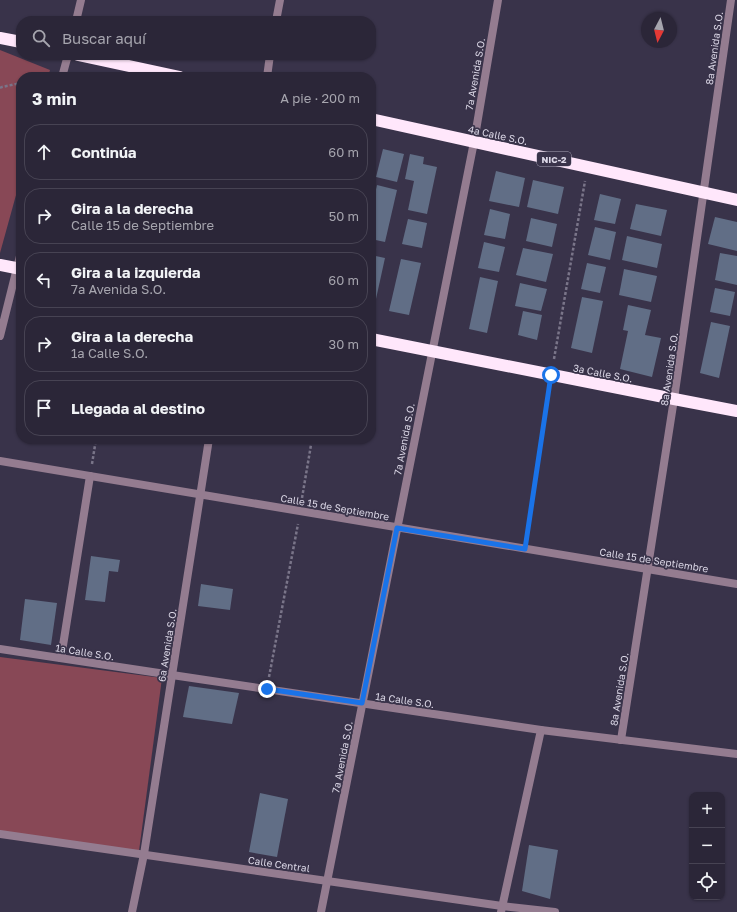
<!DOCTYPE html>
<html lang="es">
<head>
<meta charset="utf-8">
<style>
	body { margin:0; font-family:"Golos Text",sans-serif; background:#332e40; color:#f1f3f6 }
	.controls { position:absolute; right:12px; bottom:12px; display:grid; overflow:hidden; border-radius:8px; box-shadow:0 1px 3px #0004 }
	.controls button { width:36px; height:36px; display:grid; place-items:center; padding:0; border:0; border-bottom:1px solid #474353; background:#2b2638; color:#f1f3f6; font:20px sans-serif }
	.compass { position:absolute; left:641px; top:12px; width:36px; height:36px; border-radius:50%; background:#2b2638; box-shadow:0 1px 3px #0004; rotate:187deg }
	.stop { position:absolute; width:12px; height:12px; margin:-9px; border:3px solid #1a73e8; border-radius:50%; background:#fff }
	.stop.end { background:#1a73e8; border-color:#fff; box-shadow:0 1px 4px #0008 }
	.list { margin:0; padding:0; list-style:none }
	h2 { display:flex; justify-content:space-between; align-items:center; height:52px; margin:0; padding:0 16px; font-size:17px }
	h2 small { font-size:13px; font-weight:400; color:#a6a5ae }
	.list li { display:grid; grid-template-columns:26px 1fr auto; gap:12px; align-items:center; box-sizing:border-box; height:56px; margin:0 8px 8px; padding:0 8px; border:1px solid #474353; border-radius:16px }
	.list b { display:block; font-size:15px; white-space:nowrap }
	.list p { margin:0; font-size:13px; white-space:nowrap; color:#a6a5ae }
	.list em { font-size:13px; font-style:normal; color:#a6a5ae }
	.icon { flex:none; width:22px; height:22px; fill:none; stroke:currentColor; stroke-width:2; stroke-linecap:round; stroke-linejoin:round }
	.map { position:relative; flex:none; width:737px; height:912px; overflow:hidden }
	.search { position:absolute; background:#2b2638; box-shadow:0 1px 3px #0004; left:16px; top:16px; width:360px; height:44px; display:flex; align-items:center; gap:10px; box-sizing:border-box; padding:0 14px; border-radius:16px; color:#a6a5ae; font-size:15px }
	.panel { position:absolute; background:#2b2638; box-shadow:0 1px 3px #0004; left:16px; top:72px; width:360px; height:372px; border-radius:16px }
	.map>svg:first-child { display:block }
	.green { fill:#884856 }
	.building { fill:#616e86 }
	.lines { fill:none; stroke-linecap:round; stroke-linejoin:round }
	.path { stroke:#7a7589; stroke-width:2.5; stroke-dasharray:3 2; stroke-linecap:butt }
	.street { stroke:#947c90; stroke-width:8 }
	.highway { stroke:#ffe7fb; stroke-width:12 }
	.route { stroke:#1a73e8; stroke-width:5 }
	.labels { text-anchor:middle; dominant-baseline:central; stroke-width:3.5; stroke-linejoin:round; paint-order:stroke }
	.shield { fill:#39334a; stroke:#aaa6b7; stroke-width:1 }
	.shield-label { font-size:9px; font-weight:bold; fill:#dbd7e6 }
	.street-label { font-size:10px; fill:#dbd7e6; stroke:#39334a }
</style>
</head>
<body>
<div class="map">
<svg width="737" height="912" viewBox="0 0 737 912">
	<rect width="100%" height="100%" fill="#39334a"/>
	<!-- green -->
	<g class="green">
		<polygon points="0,50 50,70 48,77 21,77 21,177 0,253"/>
		<polygon points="0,657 162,678 139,851 0,832"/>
	</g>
	<!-- building -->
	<g class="building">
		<polygon points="383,149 404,154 397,182 376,177"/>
		<polygon points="410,154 424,157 423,164 437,167 427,214 408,210 414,181 405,179"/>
		<polygon points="496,171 525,178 519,207 489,201"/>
		<polygon points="533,180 564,187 558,214 527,207"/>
		<polygon points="377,185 397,190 385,242 371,239 371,211"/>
		<polygon points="600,194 621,199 615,224 594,220"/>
		<polygon points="636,204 667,210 661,236 630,229"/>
		<polygon points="490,209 510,214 505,239 484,235"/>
		<polygon points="715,217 737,222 737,251 708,244"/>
		<polygon points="531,218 557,224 552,247 526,241"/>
		<polygon points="408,219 427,223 422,248 402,244"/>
		<polygon points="595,227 616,232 610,260 588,255"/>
		<polygon points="627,236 662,244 657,268 622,260"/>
		<polygon points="484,242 505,247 499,272 478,268"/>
		<polygon points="523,248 553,254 546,282 516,275"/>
		<polygon points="720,253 737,256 737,285 715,280"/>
		<polygon points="371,255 385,258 374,308 371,308"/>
		<polygon points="401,259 421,263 409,315 389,311"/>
		<polygon points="587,263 606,267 600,293 581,289"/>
		<polygon points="624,269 657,276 651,302 619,295"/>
		<polygon points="480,277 498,281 487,333 469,329"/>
		<polygon points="520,283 547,289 541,311 515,306"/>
		<polygon points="715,288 735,292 730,316 710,312"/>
		<polygon points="582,297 603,301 592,353 571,348"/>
		<polygon points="628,305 651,310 645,335 661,338 652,377 620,369 628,331 623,330"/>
		<polygon points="523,311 542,315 537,340 518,335"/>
		<polygon points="711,322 730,326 719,378 700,373"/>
		<polygon points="91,556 120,560 118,572 109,571 105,602 85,600"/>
		<polygon points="201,584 233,589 230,610 198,606"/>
		<polygon points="25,599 57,603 51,645 20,640"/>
		<polygon points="189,686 239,693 232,724 183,717"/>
		<polygon points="260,793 288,799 277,857 249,852"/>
		<polygon points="529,845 558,850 550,899 522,891"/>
	</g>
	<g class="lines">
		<!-- path -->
		<g class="path">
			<polyline points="0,88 2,87 21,83"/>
			<polyline points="554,359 585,181"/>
			<polyline points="92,464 96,439"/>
			<polyline points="302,498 312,439"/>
			<polyline points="527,535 549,390"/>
			<polyline points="269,677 298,524"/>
		</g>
		<!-- street -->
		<g class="street">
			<polyline points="76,21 81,0"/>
			<polyline points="276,21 280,0"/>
			<polyline points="62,77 68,55"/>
			<polyline points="267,77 270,55"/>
			<polyline points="0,336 21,252"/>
			<polyline points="0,461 737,584"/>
			<polyline points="0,649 172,675 541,730 737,754"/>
			<polyline points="61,658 90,476"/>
			<polyline points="621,740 674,399 731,0"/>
			<polyline points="0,834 502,906 555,912"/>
			<polyline points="132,912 144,854 209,439"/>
			<polyline points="321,912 474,142 498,0"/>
			<polyline points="501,912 541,730"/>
		</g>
		<!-- highway -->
		<g class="highway">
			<polyline points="0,38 21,42"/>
			<polyline points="78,55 180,77"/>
			<polyline points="371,119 737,200"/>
			<polyline points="0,265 21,269"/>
			<polyline points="371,339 674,399 737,411"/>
		</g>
	</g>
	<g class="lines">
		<!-- route -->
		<polyline class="route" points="267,689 362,703 397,528 525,549 551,375"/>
	</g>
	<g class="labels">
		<!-- shield labels -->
		<rect class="shield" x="537" y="152" width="34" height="14" rx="3"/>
		<g class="shield-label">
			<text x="554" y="159">NIC-2</text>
		</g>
		<!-- street labels -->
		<g class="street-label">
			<text transform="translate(714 48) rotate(-82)">8a Avenida S.O.</text>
			<text transform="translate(475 74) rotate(-80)">7a Avenida S.O.</text>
			<text transform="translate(498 135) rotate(12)">4a Calle S.O.</text>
			<text transform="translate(669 369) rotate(-82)">8a Avenida S.O.</text>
			<text transform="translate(603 373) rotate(11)">3a Calle S.O.</text>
			<text transform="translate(404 439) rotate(-79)">7a Avenida S.O.</text>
			<text transform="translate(335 507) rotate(10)">Calle 15 de Septiembre</text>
			<text transform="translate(654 560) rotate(9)">Calle 15 de Septiembre</text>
			<text transform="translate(167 645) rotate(-81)">6a Avenida S.O.</text>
			<text transform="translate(85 652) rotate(9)">1a Calle S.O.</text>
			<text transform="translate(619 689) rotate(-81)">8a Avenida S.O.</text>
			<text transform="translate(405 700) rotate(8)">1a Calle S.O.</text>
			<text transform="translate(342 757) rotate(-79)">7a Avenida S.O.</text>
			<text transform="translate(279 864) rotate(8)">Calle Central</text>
		</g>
	</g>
</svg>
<div class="controls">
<button>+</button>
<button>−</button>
<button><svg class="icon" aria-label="locate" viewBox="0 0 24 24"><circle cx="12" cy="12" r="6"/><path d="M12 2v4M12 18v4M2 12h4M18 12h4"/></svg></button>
</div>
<svg class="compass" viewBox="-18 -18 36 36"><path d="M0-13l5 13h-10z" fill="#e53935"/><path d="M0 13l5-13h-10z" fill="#a6a5ae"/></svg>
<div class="stop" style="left:551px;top:375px"></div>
<div class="stop end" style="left:267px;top:689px"></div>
<div class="search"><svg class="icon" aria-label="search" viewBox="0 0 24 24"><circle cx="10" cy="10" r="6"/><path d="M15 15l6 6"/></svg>Buscar aquí</div>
<section class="panel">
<h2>3 min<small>A pie · 200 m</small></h2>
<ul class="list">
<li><svg class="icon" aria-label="ahead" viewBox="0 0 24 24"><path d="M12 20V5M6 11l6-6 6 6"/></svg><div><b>Continúa</b></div><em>60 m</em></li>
<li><svg class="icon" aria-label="right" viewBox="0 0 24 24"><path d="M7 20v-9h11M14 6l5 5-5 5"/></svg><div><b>Gira a la derecha</b><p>Calle 15 de Septiembre</p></div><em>50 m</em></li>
<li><svg class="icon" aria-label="left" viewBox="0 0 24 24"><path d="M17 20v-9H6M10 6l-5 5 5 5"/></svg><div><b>Gira a la izquierda</b><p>7a Avenida S.O.</p></div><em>60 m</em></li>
<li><svg class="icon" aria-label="right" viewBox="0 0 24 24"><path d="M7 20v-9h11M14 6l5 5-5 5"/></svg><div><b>Gira a la derecha</b><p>1a Calle S.O.</p></div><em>30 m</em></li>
<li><svg class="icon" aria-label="arrive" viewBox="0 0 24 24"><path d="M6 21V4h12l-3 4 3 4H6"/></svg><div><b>Llegada al destino</b></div></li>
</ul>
</section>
</div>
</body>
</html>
